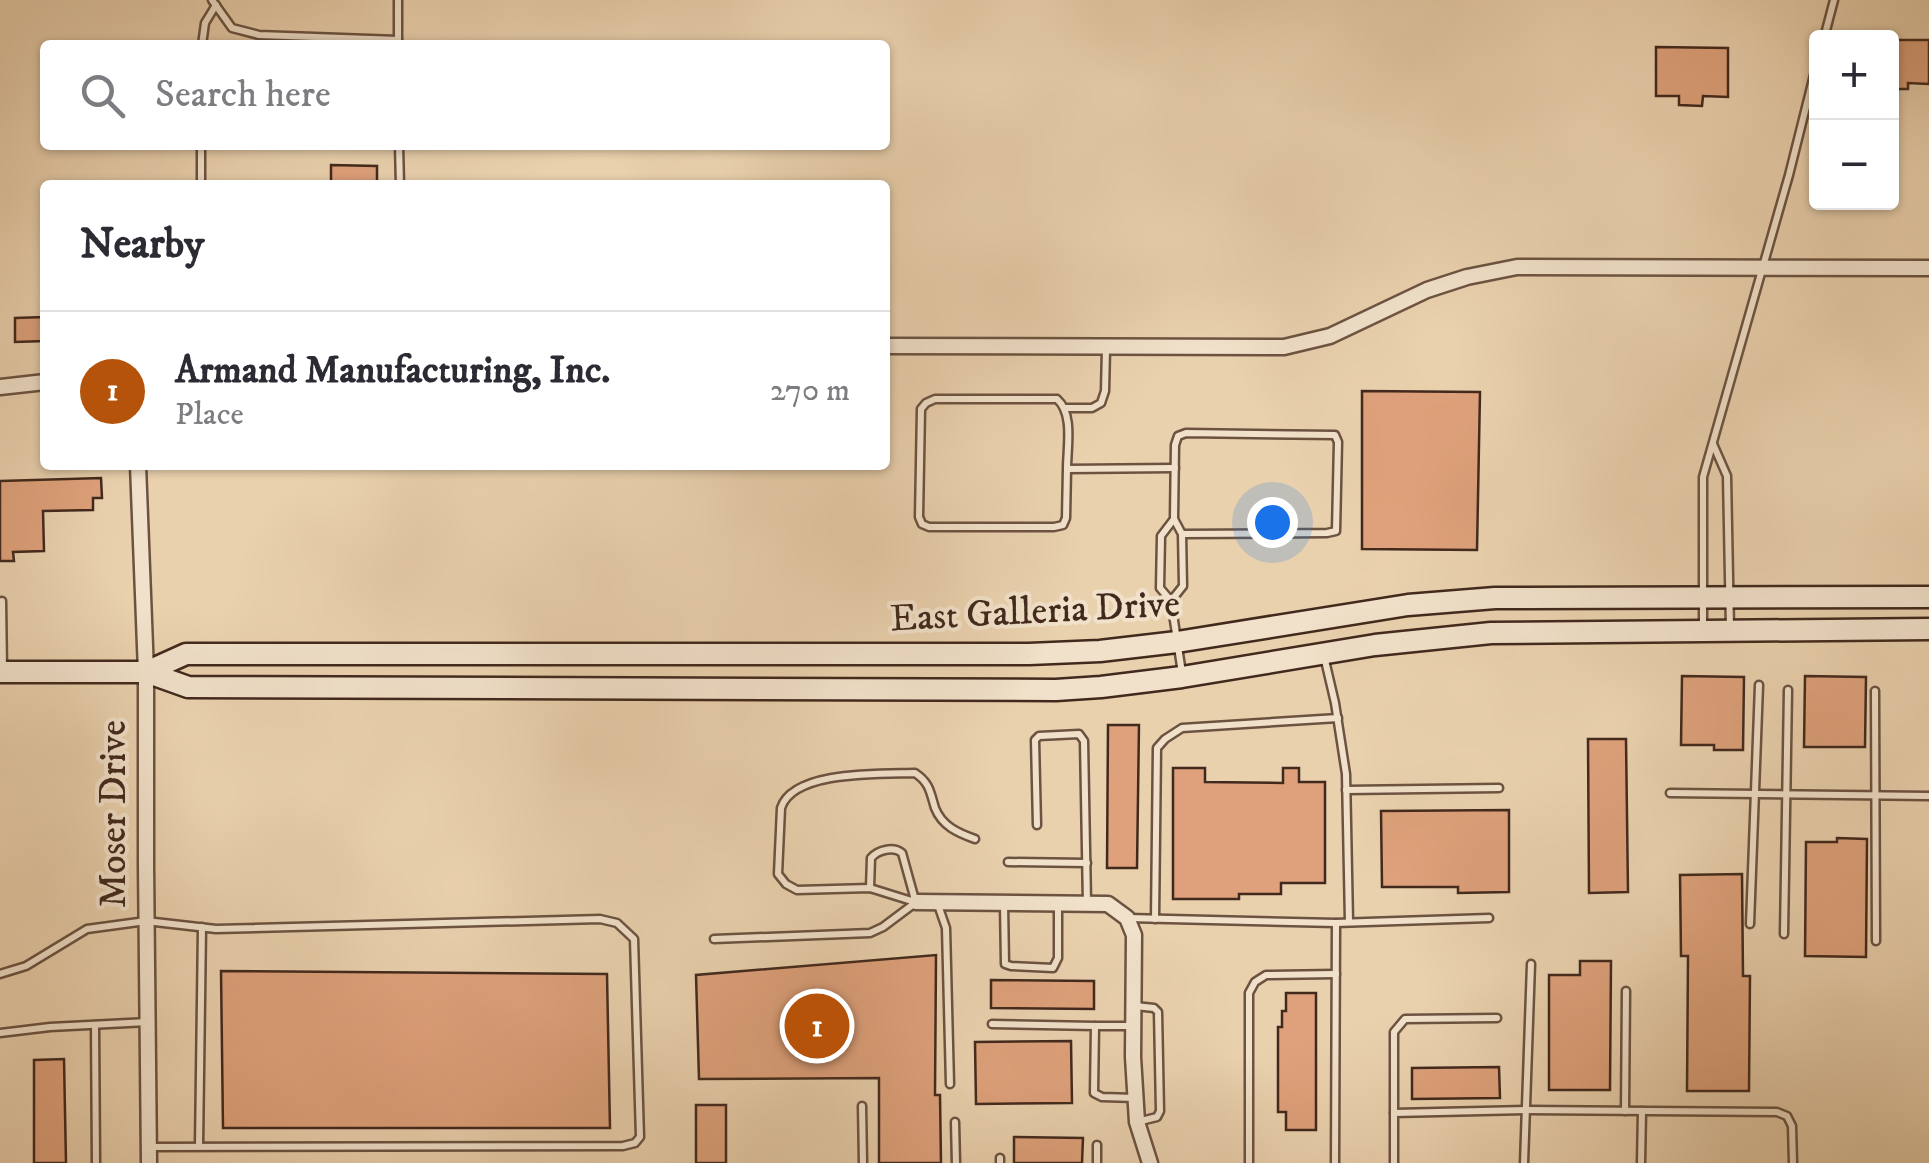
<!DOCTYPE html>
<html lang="en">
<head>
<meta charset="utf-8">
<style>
	body { margin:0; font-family:"IM FELL DW Pica",serif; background:#f2f2f3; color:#2b2b33 }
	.controls { position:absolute; right:30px; top:30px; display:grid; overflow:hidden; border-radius:10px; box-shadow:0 2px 8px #0004 }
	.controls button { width:90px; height:90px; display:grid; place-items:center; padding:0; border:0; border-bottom:2px solid #e1e1e2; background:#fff; color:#2b2b33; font:50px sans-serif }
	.you { position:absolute; left:1272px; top:522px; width:35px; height:35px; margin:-25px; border:8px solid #fff; border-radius:50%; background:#1a73e8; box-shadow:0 0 0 15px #1a73e833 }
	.badge { display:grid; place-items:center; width:65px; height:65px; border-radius:50%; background:#b45309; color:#fff; font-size:32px; font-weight:700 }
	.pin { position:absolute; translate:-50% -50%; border:5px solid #fff; box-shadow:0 2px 10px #0006 }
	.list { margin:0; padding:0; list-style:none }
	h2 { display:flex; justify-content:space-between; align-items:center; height:130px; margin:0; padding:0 40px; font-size:42px }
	h2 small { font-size:32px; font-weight:400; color:#7c7c81 }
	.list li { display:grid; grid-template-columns:65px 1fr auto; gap:30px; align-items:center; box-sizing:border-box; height:160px; padding:0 40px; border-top:2px solid #e1e1e2 }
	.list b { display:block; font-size:38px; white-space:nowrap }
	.list p { margin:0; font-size:32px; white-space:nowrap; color:#7c7c81 }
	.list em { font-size:32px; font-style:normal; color:#7c7c81 }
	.icon { flex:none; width:55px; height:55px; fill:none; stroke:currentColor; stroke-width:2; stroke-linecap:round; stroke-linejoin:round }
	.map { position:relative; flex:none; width:1929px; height:1163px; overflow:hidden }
	.search { position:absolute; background:#fff; box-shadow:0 2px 8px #0004; left:40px; top:40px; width:850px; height:110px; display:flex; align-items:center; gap:25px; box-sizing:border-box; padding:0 35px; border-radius:10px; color:#7c7c81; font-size:38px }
	.panel { position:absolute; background:#fff; box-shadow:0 2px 8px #0004; left:40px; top:180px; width:850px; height:290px; border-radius:10px }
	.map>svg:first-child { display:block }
	.building { fill:#dea17b; stroke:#42291d; stroke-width:2.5 }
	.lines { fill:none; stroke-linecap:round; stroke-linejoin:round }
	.lane-casing { stroke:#6c5341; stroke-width:11 }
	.street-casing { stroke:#6c5341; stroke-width:19 }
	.secondary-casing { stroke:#42291d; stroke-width:25 }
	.lane { stroke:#f1e1ca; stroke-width:6 }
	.street { stroke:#f1e1ca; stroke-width:14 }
	.secondary { stroke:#f1e1ca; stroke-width:20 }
	.labels { text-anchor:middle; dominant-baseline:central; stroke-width:8; stroke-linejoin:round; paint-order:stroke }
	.street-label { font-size:38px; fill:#42291d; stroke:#f1e1ca }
</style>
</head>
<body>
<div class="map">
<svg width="1929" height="1163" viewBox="0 0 1929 1163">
	<rect width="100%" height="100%" fill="#ead1ae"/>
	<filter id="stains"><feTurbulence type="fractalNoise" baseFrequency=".002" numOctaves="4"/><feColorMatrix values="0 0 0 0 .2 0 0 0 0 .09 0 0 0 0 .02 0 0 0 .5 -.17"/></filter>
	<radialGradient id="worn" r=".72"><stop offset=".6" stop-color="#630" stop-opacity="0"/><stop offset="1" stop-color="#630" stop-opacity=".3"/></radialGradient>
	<!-- building -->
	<g class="building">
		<polygon points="1892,40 1929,40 1929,84 1908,83 1908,89 1892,89"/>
		<polygon points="1656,47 1728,48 1728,97 1703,96 1702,106 1679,105 1679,96 1656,96"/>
		<polygon points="331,165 377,166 377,185 331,185"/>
		<polygon points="45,317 45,341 15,342 15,318"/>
		<polygon points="1362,391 1480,392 1477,550 1362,549"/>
		<polygon points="101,478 102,498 93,498 93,510 43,511 44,551 13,552 14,561 0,561 0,481"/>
		<polygon points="1682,676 1744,677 1743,750 1714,750 1714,745 1681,745"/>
		<polygon points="1805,676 1866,677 1865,747 1804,747"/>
		<polygon points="1108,725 1139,725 1137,868 1107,868"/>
		<polygon points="1588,739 1626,739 1628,892 1589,893"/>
		<polygon points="1173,768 1205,768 1205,782 1283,783 1283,768 1299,768 1299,782 1325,782 1325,883 1281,883 1281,894 1239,894 1239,899 1173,899"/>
		<polygon points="1509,810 1509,892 1458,893 1458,887 1382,887 1381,811"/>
		<polygon points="1837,838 1867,839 1866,957 1805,956 1806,842 1837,842"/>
		<polygon points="1742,874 1743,976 1750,976 1749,1091 1687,1091 1688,956 1681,956 1680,875"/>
		<polygon points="936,955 935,1095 940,1095 941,1163 879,1163 879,1078 699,1079 696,975"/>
		<polygon points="1580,961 1611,961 1610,1090 1549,1090 1549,975 1580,975"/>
		<polygon points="221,971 607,974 610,1128 223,1128"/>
		<polygon points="991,980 1094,981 1094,1009 991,1008"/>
		<polygon points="1286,993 1316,993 1316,1130 1286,1130 1286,1112 1278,1112 1278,1027 1282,1027 1282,1011 1286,1011"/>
		<polygon points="1071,1041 1072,1103 976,1104 975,1042"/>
		<polygon points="64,1059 66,1163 34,1163 34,1060"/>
		<polygon points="1499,1067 1500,1098 1412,1099 1412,1068"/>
		<rect x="696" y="1105" width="30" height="58"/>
		<polygon points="1014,1137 1083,1138 1082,1163 1014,1163"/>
	</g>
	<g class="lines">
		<!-- lane casing -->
		<g class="lane-casing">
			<g id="lane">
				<polyline points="212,0 232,28 259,35 398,40"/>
				<polyline points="398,0 398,45"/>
				<polyline points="1824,38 1834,0"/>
				<polyline points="202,45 205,23 216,5"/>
				<polyline points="399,145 400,185"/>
				<polyline points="201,185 201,145"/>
				<polyline points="1065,408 1092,408 1101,403 1105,391 1106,349"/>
				<polyline points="1713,444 1727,476 1730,628"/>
				<path d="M1067 469 1066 518 1063 525 1054 527H929L922 524 919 517 921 409 926 403 935 399H1057C1074 414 1067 447 1067 469L1175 468"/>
				<polyline points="1174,519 1161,536 1160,588 1171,601 1182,673"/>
				<polyline points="2,601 3,670"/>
				<polyline points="1171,601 1183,586 1182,534 1174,519 1175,445 1178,436 1186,433 1335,435 1338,442 1336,531 1327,533 1182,534"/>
				<polyline points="1703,625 1703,477 1789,175 1816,67"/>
				<polyline points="1324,656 1335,703 1346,774 1349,922"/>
				<polyline points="1875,691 1876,941"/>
				<polyline points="1346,790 1499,788"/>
				<polyline points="1670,793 1929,796"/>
				<polyline points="1037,825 1035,740 1039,736 1079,734 1084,741 1087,903"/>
				<polyline points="1008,862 1087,863"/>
				<path d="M870 888 871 858C878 850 893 846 902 853L915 900"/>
				<path d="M915 902 870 888 797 890 786 884 778 874 781 808C793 770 882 774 915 773 930 783 930 792 935 808 942 826 958 833 975 839"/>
				<polyline points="937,902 946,928 950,1084"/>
				<polyline points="1004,904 1005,964 1011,966 1053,968 1058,958 1058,905"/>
				<polyline points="1128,918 1336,923 1489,918"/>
				<polyline points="1155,919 1157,748 1165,739 1182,728 1338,718"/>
				<polyline points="1750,924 1759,685"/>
				<polyline points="1784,934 1788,690"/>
				<polyline points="714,939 870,933 883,927 915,903"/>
				<polyline points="0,974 26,966 87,929 146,921 216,929 600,919 617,923 634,939 640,1137 635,1143 623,1146 150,1147"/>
				<polyline points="1135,1006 1154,1008 1158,1012 1160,1111 1157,1117 1137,1122"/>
				<polyline points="992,1024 1095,1026 1094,1093 1102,1097 1135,1098"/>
				<polyline points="95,1025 96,1163"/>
				<polyline points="1095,1026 1134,1026"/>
				<polyline points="0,1033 50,1027 148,1022"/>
				<polyline points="862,1106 863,1163"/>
				<polyline points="1625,1111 1626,991"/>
				<polyline points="1394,1113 1394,1032 1405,1019 1497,1018"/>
				<polyline points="955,1122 956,1163"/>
				<polyline points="199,1146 202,927"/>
				<polyline points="1000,1163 1000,1158"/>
				<polyline points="1097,1163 1097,1145"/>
				<polyline points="1249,1163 1249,993 1255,982 1266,975 1336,974"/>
				<polyline points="1335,1163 1336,923"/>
				<polyline points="1394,1163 1394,1113 1526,1110 1777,1112 1787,1116 1792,1126 1793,1163"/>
				<polyline points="1524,1163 1531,964"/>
				<polyline points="1641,1163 1642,1111"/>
			</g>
		</g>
		<!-- street casing -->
		<g class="street-casing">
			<g id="street">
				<polyline points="885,346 1284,347 1330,336 1427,290 1467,277 1517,267 1929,268"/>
				<polyline points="0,387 45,382"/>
				<polyline points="138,465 146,672 146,865 149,1163"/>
				<polyline points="916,902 1108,904 1127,918 1134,935 1133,1057 1137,1122 1150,1163"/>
			</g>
		</g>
		<!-- secondary casing -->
		<g class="secondary-casing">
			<g id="secondary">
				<polyline points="0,672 146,672 188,687 1056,690 1101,687 1182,677 1375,645 1491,633 1929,629"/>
				<polyline points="146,672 186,654 1029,654 1100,651 1177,642 1408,605 1495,598 1929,597"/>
			</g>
		</g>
		<!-- lane -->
		<use href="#lane" class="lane"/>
		<!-- street -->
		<use href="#street" class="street"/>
		<!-- secondary -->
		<use href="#secondary" class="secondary"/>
	</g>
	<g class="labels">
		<!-- street labels -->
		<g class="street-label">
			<text transform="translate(1035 612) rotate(-3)">East Galleria Drive</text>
			<text transform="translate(114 814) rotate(-90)">Moser Drive</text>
		</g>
	</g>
	<rect width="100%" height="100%" filter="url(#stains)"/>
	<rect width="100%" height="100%" fill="url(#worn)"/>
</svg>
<div class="controls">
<button>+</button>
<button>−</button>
</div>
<div class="you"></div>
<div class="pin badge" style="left:817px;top:1026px">1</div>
<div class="search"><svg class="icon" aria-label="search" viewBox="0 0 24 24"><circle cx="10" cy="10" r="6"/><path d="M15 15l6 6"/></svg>Search here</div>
<section class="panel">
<h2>Nearby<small></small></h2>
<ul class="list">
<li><span class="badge">1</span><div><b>Armand Manufacturing, Inc.</b><p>Place</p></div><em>270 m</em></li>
</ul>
</section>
</div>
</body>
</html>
